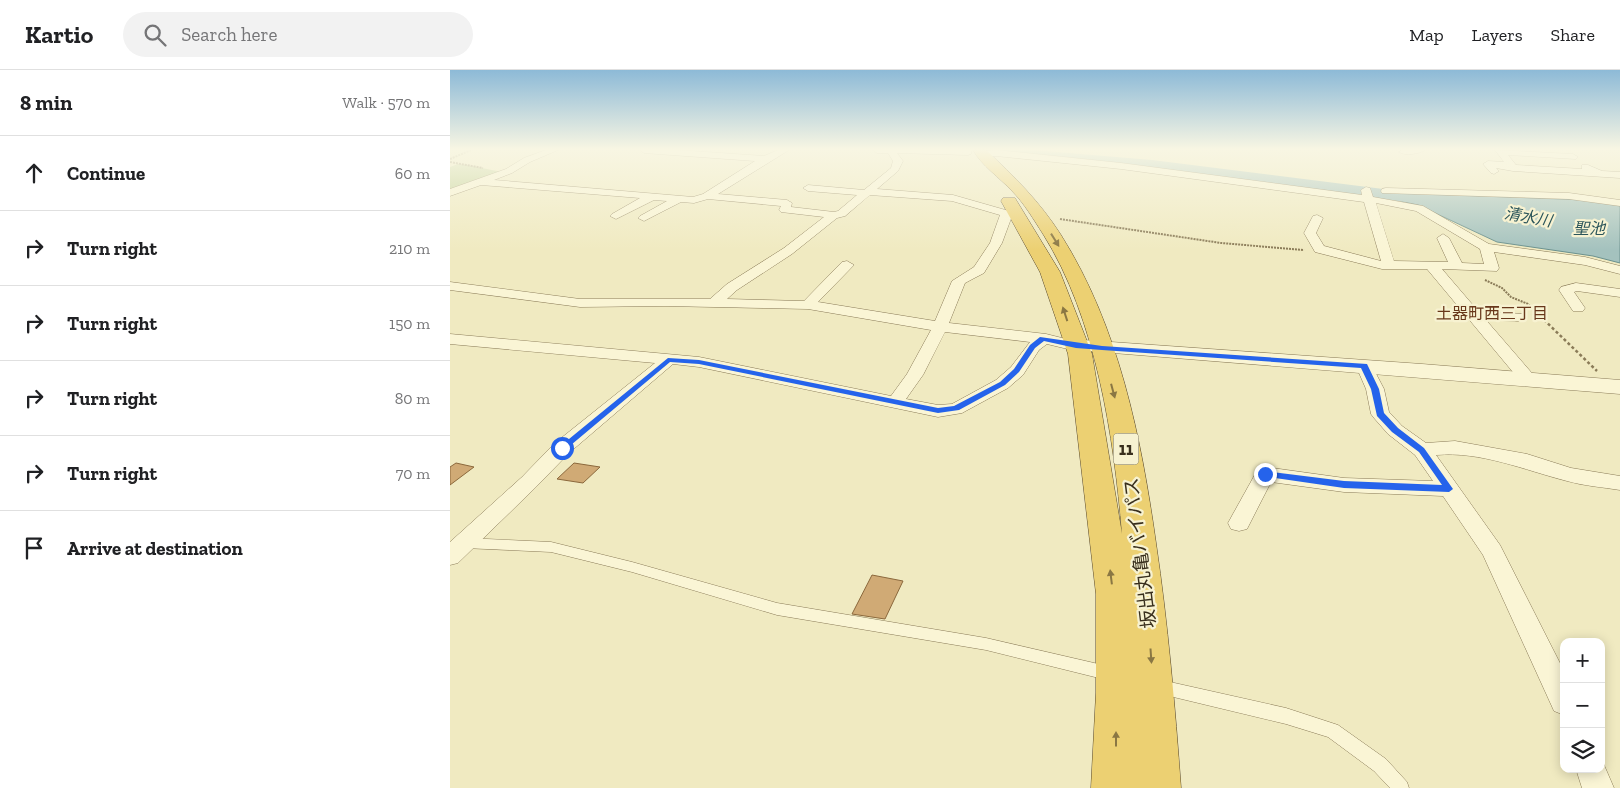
<!DOCTYPE html>
<html lang="en">
<head>
<meta charset="utf-8">
<style>
	body { margin:0; font-family:"Zilla Slab","Noto Sans JP",serif; background:#f2f2f2; color:#202124 }
	.controls { position:absolute; right:15px; bottom:15px; display:grid; overflow:hidden; border-radius:10px; box-shadow:0 2px 12px #0003 }
	.controls button { width:45px; height:45px; display:grid; place-items:center; padding:0; border:0; border-bottom:1px solid #e0e0e0; background:#fff; color:#202124; font:25px sans-serif }
	.stop { position:absolute; width:15px; height:15px; margin:-11px; border:4px solid #2563eb; border-radius:50%; background:#fff }
	.stop.end { background:#2563eb; border-color:#fff; box-shadow:0 1px 5px #0008 }
	.list { margin:0; padding:0; list-style:none }
	h2 { display:flex; justify-content:space-between; align-items:center; height:65px; margin:0; padding:0 20px; font-size:21px }
	h2 small { font-size:16px; font-weight:400; color:#757577 }
	.list li { display:grid; grid-template-columns:32px 1fr auto; gap:15px; align-items:center; box-sizing:border-box; height:75px; padding:0 20px; border-top:1px solid #e0e0e0 }
	.list b { display:block; font-size:19px; white-space:nowrap }
	.list em { font-size:16px; font-style:normal; color:#757577 }
	.icon { flex:none; width:28px; height:28px; fill:none; stroke:currentColor; stroke-width:2; stroke-linecap:round; stroke-linejoin:round }
	.map { position:relative; flex:none; width:1170px; height:718px; overflow:hidden }
	header { display:flex; align-items:center; gap:30px; box-sizing:border-box; height:70px; padding:0 25px; background:#fff; border-bottom:1px solid #e0e0e0 }
	header strong { font-size:24px }
	nav { display:flex; gap:28px; margin-inline-start:auto; font-size:18px }
	.search { width:350px; height:45px; background:#f2f2f2; display:flex; align-items:center; gap:12px; box-sizing:border-box; padding:0 18px; border-radius:28px; color:#757577; font-size:19px }
	main { display:flex }
	aside { flex:1; background:#fff }
	.map>svg:first-child { display:block }
	.green { fill:#becf94 }
	.water { fill:#a4c2be; stroke:#6a918e }
	.lines { fill:none; stroke-linecap:round; stroke-linejoin:round }
	.river { fill:#a4c2be; fill-rule:evenodd }
	.building { fill:#d0aa75; stroke:#8b683c }
	.service-casing { stroke:#8a7b58; stroke-width:1 }
	.minor-casing { stroke:#8a7b58; stroke-width:1 }
	.tertiary-casing { stroke:#8a7b58; stroke-width:1 }
	.trunk-casing { stroke:#58482c; stroke-width:1 }
	.path-far1 { stroke:#8a7b58; stroke-width:2; stroke-dasharray:2 1; stroke-linecap:butt }
	.path { stroke:#8a7b58; stroke-width:2.5; stroke-dasharray:3 2.5; stroke-linecap:butt }
	.service { fill:#faf5d5; fill-rule:evenodd }
	.minor { fill:#faf5d5; fill-rule:evenodd }
	.tertiary { fill:#faf5d5; fill-rule:evenodd }
	.trunk { fill:#ecd072; fill-rule:evenodd }
	.oneway { fill:#8a7743 }
	.route { fill:#2563eb }
	.labels { text-anchor:middle; dominant-baseline:central; stroke-width:4.5; stroke-linejoin:round; paint-order:stroke }
	.far-water-label { font-size:16px; font-style:italic; fill:#2b555a; stroke:#f7f2d1 }
	.far-neighbourhood-label { font-size:16px; fill:#68371a; stroke:#f7f2d1 }
	.shield { fill:#f7f2d1; stroke:#726a53; stroke-width:1 }
	.shield-label { font-size:18px; font-weight:bold; fill:#392f1d }
	.street-label { font-size:19px; fill:#392f1d; stroke:#f7f2d1 }
</style>
</head>
<body>
<header>
<strong>Kartio</strong>
<div class="search"><svg class="icon" aria-label="search" viewBox="0 0 24 24"><circle cx="10" cy="10" r="6"/><path d="M15 15l6 6"/></svg>Search here</div>
<nav><a>Map</a><a>Layers</a><a>Share</a></nav>
</header>
<main>
<aside>
<h2>8 min<small>Walk · 570 m</small></h2>
<ul class="list">
<li><svg class="icon" aria-label="ahead" viewBox="0 0 24 24"><path d="M12 20V5M6 11l6-6 6 6"/></svg><div><b>Continue</b></div><em>60 m</em></li>
<li><svg class="icon" aria-label="right" viewBox="0 0 24 24"><path d="M7 20v-9h11M14 6l5 5-5 5"/></svg><div><b>Turn right</b></div><em>210 m</em></li>
<li><svg class="icon" aria-label="right" viewBox="0 0 24 24"><path d="M7 20v-9h11M14 6l5 5-5 5"/></svg><div><b>Turn right</b></div><em>150 m</em></li>
<li><svg class="icon" aria-label="right" viewBox="0 0 24 24"><path d="M7 20v-9h11M14 6l5 5-5 5"/></svg><div><b>Turn right</b></div><em>80 m</em></li>
<li><svg class="icon" aria-label="right" viewBox="0 0 24 24"><path d="M7 20v-9h11M14 6l5 5-5 5"/></svg><div><b>Turn right</b></div><em>70 m</em></li>
<li><svg class="icon" aria-label="arrive" viewBox="0 0 24 24"><path d="M6 21V4h12l-3 4 3 4H6"/></svg><div><b>Arrive at destination</b></div></li>
</ul>
</aside>
<div class="map">
<svg width="1170" height="718" viewBox="0 0 1170 718">
	<rect width="100%" height="100%" fill="#f0eac1"/>
	<!-- green -->
	<path class="green" d="M8 94C24 95 37 100 53 102L0 123V97Z"/>
	<!-- water -->
	<polygon class="water" points="930,122 1134,130 1170,135 1170,193 1143,186 1047,172 968,135 933,127"/>
	<g class="lines">
		<!-- river -->
		<polygon class="river" points="531,80 583,80 702,90 973,124 979,125 982,129 979,133 973,134 702,100 538,84 533,83"/>
	</g>
	<!-- building -->
	<g class="building">
		<polygon points="6,393 24,397 0,415 0,397"/>
		<polygon points="124,393 150,397 133,413 107,409"/>
		<polygon points="422,505 453,511 435,549 402,544"/>
	</g>
	<g class="lines">
		<!-- service casing -->
		<g class="service-casing">
			<g id="service">
				<polygon points="14,468 101,472 182,492 327,533 536,568 657,596 662,598 664,603 662,608 657,610 536,580 327,545 182,502 101,482 14,478 10,476 8,473 10,470"/>
				<polygon points="711,610 836,638 888,655 936,689 957,712 959,718 940,718 924,701 878,667 836,654 711,624 706,622 704,617 706,612"/>
			</g>
		</g>
		<!-- minor casing -->
		<g class="minor-casing">
			<g id="minor">
				<path d="M96 80H108L80 92 62 103 44 110 243 127 253 124 305 91 194 83 190 80H227L314 86 328 80H339L268 124 337 130 342 133 341 137 384 142 388 141 407 125 358 121 353 118 358 115 414 120 441 98 443 91 438 83H427L423 80H521V84L518 85 447 83 453 91 448 101 427 119 503 125 559 141 562 146 552 173 534 203 515 213 499 253 596 264 632 273 634 276 632 279 626 281 597 274 589 280 573 305 558 318 512 343 488 347 249 297 223 294 119 383 86 417 8 493 0 495V472L72 407 105 373 205 293 0 274V264L249 287 441 326 457 304 481 260 358 239 215 236 130 237 0 220V212L130 229H260L277 214 334 178 374 147 331 142 329 140 331 136 258 129 244 133 231 132 194 151 188 148 190 146 217 131 204 130 166 149 160 146 162 144 190 128 31 115 0 126V119L56 99 74 88ZM420 125 502 131 550 145 540 173 524 197 502 211 485 251 368 232 404 195 397 191 392 192 354 231 277 229 287 220 342 184 387 148 395 146ZM495 262 580 272 561 297 546 310 502 334 488 335 456 329 473 305Z"/>
				<path d="M546 80 671 93 912 125 911 120 916 117 920 118 923 127 973 136 1039 174 1135 187 1170 196V204L1135 195 1044 182 1049 198 1047 201 992 199 1028 241 1074 244 1076 247 1074 250 1069 251 1036 250 1087 309 1084 313H1072L977 199H932L865 182 854 163 863 146 867 145 873 148 866 163 874 176 931 191 914 132 671 99 546 86 535 87 530 84 535 81ZM926 133 966 141 1030 179 1034 194 1012 193 999 168 993 164 987 168 998 192 944 191Z"/>
				<path d="M952 80H975C969 84 955 86 949 82Z"/>
				<polygon points="1045,80 1123,84 1128,87 1126,89 1058,85 1066,95 1132,99 1132,95 1138,95 1152,101 1170,102 1170,108 1063,101 1046,98 1049,101 1044,104 1041,103 1033,94 1038,91 1054,92"/>
				<polygon points="936,118 1119,123 1170,130 1170,136 1119,129 932,123 931,121 932,119"/>
				<polygon points="1126,213 1170,219 1170,227 1127,221 1124,222 1135,238 1133,241 1123,241 1109,220 1111,217"/>
				<path d="M914 291 920 292 934 319 939 342 952 356 976 373 1005 371 1077 384 1121 398 1170 406V420C1152 417 1134 416 1117 411 1074 400 1031 381 986 385L1050 475 1114 601V645L1104 641 1033 485 993 426 894 422 821 412 797 459 789 461 781 459 778 453 808 399 815 397 894 408 983 411 965 385 938 364 924 348 921 344 916 319 906 296 908 292Z"/>
				<polygon points="1151,688 1164,718 1132,718 1126,699 1151,699"/>
			</g>
		</g>
		<!-- tertiary casing -->
		<g class="tertiary-casing">
			<polygon id="tertiary" points="633,270 972,294 1170,310 1170,324 626,280 623,276 626,272"/>
		</g>
		<!-- trunk casing -->
		<g class="trunk-casing">
			<path id="trunk" d="M523 80H536C564 106 590 132 611 165 669 257 691 367 706 473 718 554 725 636 731 718H641L646 623V524L618 284 590 202 551 131 553 128H565L610 202 642 284 672 464C664 367 646 248 593 164 584 150 574 133 562 121 550 108 531 95 523 80Z"/>
		</g>
		<!-- path-far1 -->
		<g class="path-far1">
			<polyline points="0,89 21,80"/>
			<polyline points="0,92 33,98"/>
			<polyline points="610,149 771,173 854,180"/>
			<polyline points="1035,210 1052,218 1061,227 1078,234 1092,247"/>
		</g>
		<!-- path -->
		<polyline class="path" points="1090,246 1147,301"/>
		<!-- service -->
		<use href="#service" class="service"/>
		<!-- minor -->
		<use href="#minor" class="minor"/>
		<!-- tertiary -->
		<use href="#tertiary" class="tertiary"/>
		<!-- trunk -->
		<use href="#trunk" class="trunk"/>
	</g>
	<!-- one-way arrows -->
	<defs><path id="oneway-solid" d="M-6-.8H1V-3.2L6.5 0L1 3.2V.8H-6Z" transform="scale(1.25)"/></defs>
	<g class="oneway">
		<use href="#oneway-solid" transform="translate(605 170) rotate(58)"/>
		<use href="#oneway-solid" transform="translate(615 244) rotate(-108)"/>
		<use href="#oneway-solid" transform="translate(663 321) rotate(75)"/>
		<use href="#oneway-solid" transform="translate(661 507) rotate(-97)"/>
		<use href="#oneway-solid" transform="translate(701 586) rotate(86)"/>
		<use href="#oneway-solid" transform="translate(666 669) rotate(-90)"/>
	</g>
	<!-- sky -->
	<linearGradient id="sky" x2="0" y2="1"><stop stop-color="#8dbad7"/><stop offset="0.44" stop-color="#f8f6e3"/><stop offset="1" stop-color="#f8f6e3" stop-opacity="0"/></linearGradient>
	<rect width="1170" height="180" fill="url(#sky)"/>
	<!-- route -->
	<polygon class="route" points="590,267 652,276 917,294 929,319 934,343 948,358 974,378 1003,419 999,422 894,418 812,406 811,404 815,401 894,411 992,415 969,382 942,362 927,346 921,319 911,298 652,280 626,278 594,271 585,278 569,302 555,315 509,340 488,343 249,294 220,292 115,380 112,381 108,378 218,288 249,290 488,338 504,336 550,312 564,299 580,275"/>
	<g class="labels">
		<!-- far-water labels -->
		<g class="far-water-label">
			<text transform="translate(1078 147) rotate(10)">清水川</text>
			<text x="1139" y="158">聖池</text>
		</g>
		<!-- far-neighbourhood labels -->
		<g class="far-neighbourhood-label">
			<text x="1042" y="243">土器町西三丁目</text>
		</g>
		<!-- shield labels -->
		<rect class="shield" x="663.5" y="363.5" width="25" height="31" rx="4"/>
		<g class="shield-label">
			<text x="676" y="379">11</text>
		</g>
		<!-- street labels -->
		<g class="street-label">
			<text transform="translate(690 483) rotate(-97)">坂出丸亀バイパス</text>
		</g>
	</g>
</svg>
<div class="controls">
<button>+</button>
<button>−</button>
<button><svg class="icon" aria-label="layers" viewBox="0 0 24 24"><path d="M12 4l9 5-9 5-9-5zM3 14l9 5 9-5"/></svg></button>
</div>
<div class="stop" style="left:112px;top:378px"></div>
<div class="stop end" style="left:815px;top:404px"></div>
</div>
</main>
</body>
</html>
